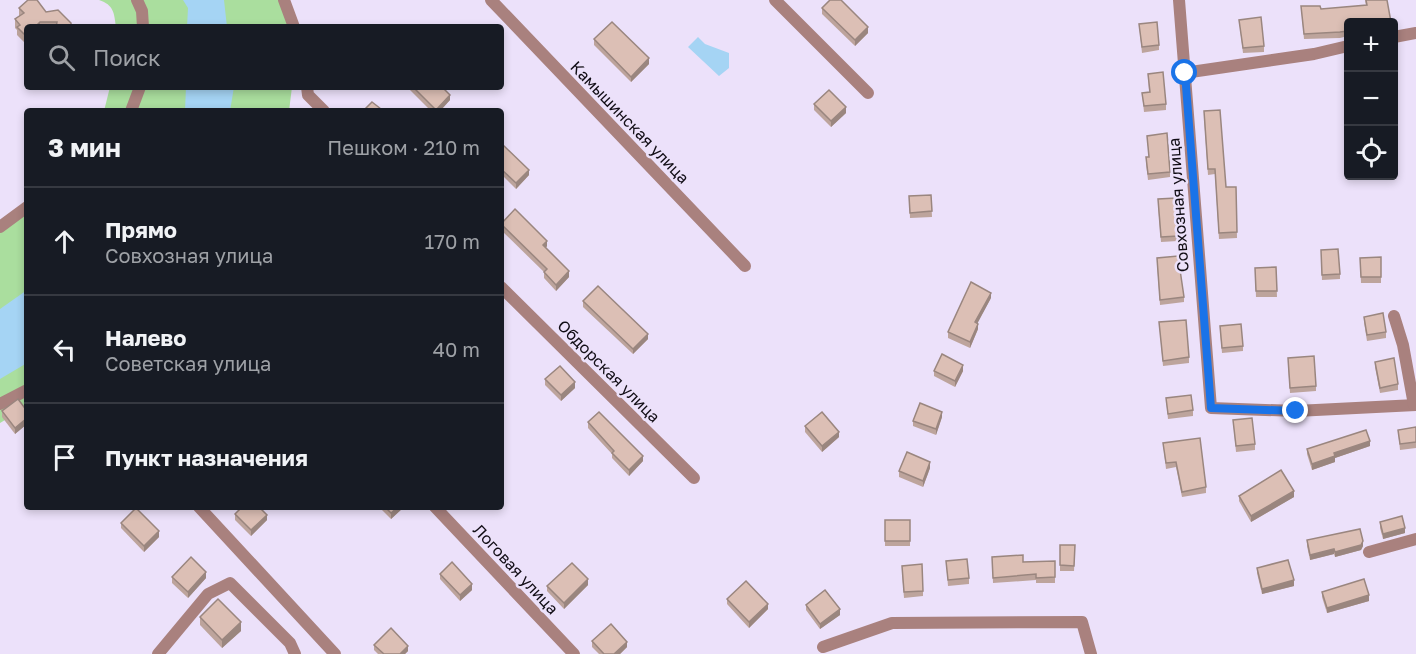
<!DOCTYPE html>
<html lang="ru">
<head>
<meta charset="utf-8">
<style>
	body { margin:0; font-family:"Golos Text",sans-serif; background:#20242c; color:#f1f3f6 }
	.controls { position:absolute; right:18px; top:18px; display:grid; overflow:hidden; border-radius:6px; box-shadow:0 3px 9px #0003 }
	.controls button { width:54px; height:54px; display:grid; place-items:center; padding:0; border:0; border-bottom:2px solid #363941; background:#171b24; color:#f1f3f6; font:30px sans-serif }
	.stop { position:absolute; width:18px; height:18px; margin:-14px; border:4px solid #1a73e8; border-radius:50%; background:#fff }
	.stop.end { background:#1a73e8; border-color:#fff; box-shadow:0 2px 6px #0008 }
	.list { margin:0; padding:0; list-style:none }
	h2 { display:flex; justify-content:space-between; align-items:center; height:78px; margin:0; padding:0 24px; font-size:26px }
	h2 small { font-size:20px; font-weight:400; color:#9ea1a6 }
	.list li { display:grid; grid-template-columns:39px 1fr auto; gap:18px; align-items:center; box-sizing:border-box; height:108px; padding:0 24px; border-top:2px solid #363941 }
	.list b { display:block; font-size:22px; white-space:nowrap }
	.list p { margin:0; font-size:20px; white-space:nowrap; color:#9ea1a6 }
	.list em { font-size:20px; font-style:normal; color:#9ea1a6 }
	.icon { flex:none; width:33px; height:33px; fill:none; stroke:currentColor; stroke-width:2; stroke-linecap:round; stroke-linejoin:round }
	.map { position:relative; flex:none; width:1416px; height:654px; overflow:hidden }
	.search { position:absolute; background:#171b24; box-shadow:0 3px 9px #0003; left:24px; top:24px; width:480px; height:66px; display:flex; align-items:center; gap:15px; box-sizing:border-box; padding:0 21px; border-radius:6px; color:#9ea1a6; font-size:22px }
	.panel { position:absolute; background:#171b24; box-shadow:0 3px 9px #0003; left:24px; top:108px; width:480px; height:402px; border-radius:6px }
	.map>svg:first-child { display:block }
	.green { fill:#aade9e }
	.water { fill:#a5d4f4 }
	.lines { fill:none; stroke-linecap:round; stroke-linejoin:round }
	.street { stroke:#a9817e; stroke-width:12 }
	.wall { fill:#bda49c }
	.shaded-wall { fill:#9a867f }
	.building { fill:#dcbfb5; stroke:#9a867f; stroke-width:1.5 }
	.route { stroke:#1a73e8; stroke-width:8 }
	.labels { text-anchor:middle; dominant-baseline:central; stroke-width:5; stroke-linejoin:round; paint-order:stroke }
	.street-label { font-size:16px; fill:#110d15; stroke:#ece1fa }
</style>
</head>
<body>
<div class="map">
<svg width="1416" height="654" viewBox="0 0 1416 654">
	<rect width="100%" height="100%" fill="#ece1fa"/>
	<!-- green -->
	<g class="green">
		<path d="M99 0H287L290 27H116C114 13 114 5 99 0Z"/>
		<polygon points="110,87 292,87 289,111 104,111"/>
		<polygon points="27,202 27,407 0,423 0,223"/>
	</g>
	<!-- water -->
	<g class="water">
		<polygon points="183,0 224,0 227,27 187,27 188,8"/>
		<polygon points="698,37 705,44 729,53 729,68 719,76 688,47"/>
		<polygon points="186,87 234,87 230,111 185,111"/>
		<polygon points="27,290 27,363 0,379 0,309"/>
	</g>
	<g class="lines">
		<!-- street -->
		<g class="street">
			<polyline points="137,0 142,11 143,27"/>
			<polyline points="284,0 294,27"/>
			<polyline points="491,0 745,266"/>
			<polyline points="775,0 868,93"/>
			<polyline points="1179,0 1211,408 1296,411 1416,405"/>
			<polyline points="1394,37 1416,33"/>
			<polyline points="1184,73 1314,54 1348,46"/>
			<polyline points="307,87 308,95 324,111"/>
			<polyline points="131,111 140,87"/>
			<polyline points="0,227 27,207"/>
			<polyline points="501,287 694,478"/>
			<polyline points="1394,316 1403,345 1414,405"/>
			<polyline points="0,404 27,390"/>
			<polyline points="199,507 335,654"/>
			<polyline points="435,507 574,654"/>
			<polyline points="1369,552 1416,539"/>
			<polyline points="823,647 892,623 1082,622 1091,654"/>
			<polyline points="158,654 208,594 230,583 290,643 295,654"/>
		</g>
	</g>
	<!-- wall -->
	<g class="wall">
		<polygon points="1365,0 1387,0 1348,22 1348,36 1340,38 1304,39 1301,6 1321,9 1366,6"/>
		<polygon points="19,8 46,12 71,27 27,27 26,44 17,35 17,30 15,28 15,19 19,16"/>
		<polygon points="822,8 868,33 855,46 822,14"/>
		<polygon points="1239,20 1264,46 1264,52 1243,53"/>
		<polygon points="1139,24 1159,45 1159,50 1142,53"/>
		<polygon points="594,39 649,64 631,82 594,45"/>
		<polygon points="1148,74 1166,104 1166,110 1144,112 1142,93 1149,92"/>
		<polygon points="407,87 442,87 450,100 440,111 431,111"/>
		<polygon points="814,104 846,113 831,127 814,110"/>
		<polygon points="1204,117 1226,187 1236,187 1237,238 1219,239 1215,174 1208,175"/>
		<polygon points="1147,136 1170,172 1170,177 1148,180 1146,163 1146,157 1149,157"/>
		<polygon points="501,145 529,175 516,189 501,174"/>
		<polygon points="931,195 932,217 910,218 909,196"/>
		<polygon points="1158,205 1178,236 1178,241 1161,242"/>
		<polygon points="501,224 547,246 546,248 569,277 556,291 544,278 544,272 501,230"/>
		<polygon points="1321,256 1340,274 1340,279 1322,280"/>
		<polygon points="1381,257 1381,283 1361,283 1360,258"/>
		<polygon points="1157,263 1184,297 1184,302 1160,305"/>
		<polygon points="1276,267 1277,297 1256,297 1255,268"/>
		<polygon points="991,298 977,323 978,329 970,348 948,338 948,332"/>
		<polygon points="583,301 648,339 633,354 583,307"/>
		<polygon points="1364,317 1386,332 1386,338 1367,341 1364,322"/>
		<polygon points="1159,322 1189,357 1189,363 1163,366"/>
		<polygon points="1220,331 1243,346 1243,351 1222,353"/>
		<polygon points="1375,362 1398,384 1398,390 1380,393 1375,367"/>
		<polygon points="1288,364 1316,386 1316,391 1290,393"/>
		<polygon points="934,371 963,371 955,387 934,376"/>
		<polygon points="545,379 575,388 561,401 545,385"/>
		<polygon points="1166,398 1193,410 1193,416 1168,419"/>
		<polygon points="2,411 27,411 27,424 15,434 2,417"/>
		<polygon points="942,417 936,435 913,426 913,421"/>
		<polygon points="1233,420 1255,444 1255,450 1236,452"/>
		<polygon points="588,422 643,461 629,476 612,458 612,454 588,428"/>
		<polygon points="805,426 839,437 822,452 805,432"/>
		<polygon points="1416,427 1416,448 1400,450 1398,430"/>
		<polygon points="1163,443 1206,487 1206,493 1182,497 1176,467 1166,469"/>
		<polygon points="1370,446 1335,458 1335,462 1312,470 1307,454 1307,449"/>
		<polygon points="930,468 923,487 899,477 899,471"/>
		<polygon points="1239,496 1294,497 1251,522 1239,501"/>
		<polygon points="379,507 404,507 391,519"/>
		<polygon points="235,514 267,520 251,536 235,520"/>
		<rect x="885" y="520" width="25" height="26"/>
		<polygon points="1380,522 1405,533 1383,539 1380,528"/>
		<polygon points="121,523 159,537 144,552 121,528"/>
		<polygon points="1307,540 1363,546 1361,550 1335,557 1334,554 1310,560 1307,546"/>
		<polygon points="1060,545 1075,545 1074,571 1060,571"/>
		<polygon points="992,557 1023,562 1055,561 1055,583 1036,583 1036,580 993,583"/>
		<polygon points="946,561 969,578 969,584 948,586"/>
		<polygon points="1257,568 1294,586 1262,594 1257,573"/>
		<polygon points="902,572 923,591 923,596 904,598"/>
		<polygon points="440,574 472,590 460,601 440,579"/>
		<polygon points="172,577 206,578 188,598 172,583"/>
		<polygon points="588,585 564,609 547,591 547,586"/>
		<polygon points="1322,592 1369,601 1327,613 1322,597"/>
		<polygon points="727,599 768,609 749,628 727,604"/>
		<polygon points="806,605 840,615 820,629 806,610"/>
		<polygon points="200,617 241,631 222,648 200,625"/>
		<polygon points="592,641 627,647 620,654 599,654 592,647"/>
		<polygon points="374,645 408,651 405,654 378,654 374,650"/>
	</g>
	<!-- shaded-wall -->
	<g class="shaded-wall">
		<polygon points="40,22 40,27 35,27"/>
		<polygon points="868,27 868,33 855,46 855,40"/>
		<polygon points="649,58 649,64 631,82 631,77"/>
		<polygon points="450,95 450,100 440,111 436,111"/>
		<polygon points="846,107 846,113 831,127 831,121"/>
		<polygon points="529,170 529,175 516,189 516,183"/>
		<polygon points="547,241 547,246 543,251 543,245"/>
		<polygon points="569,271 569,277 556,291 556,285"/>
		<polygon points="991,293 991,298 975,328 975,322"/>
		<polygon points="978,324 978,329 970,348 970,342"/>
		<polygon points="648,334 648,339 633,354 633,349"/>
		<polygon points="963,365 963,371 955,387 955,381"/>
		<polygon points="575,382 575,388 561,401 561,395"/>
		<polygon points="942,412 942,417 936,435 936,429"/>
		<polygon points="27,418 27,424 15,434 15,428"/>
		<polygon points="839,432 839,437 822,452 822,446"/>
		<polygon points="503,441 503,447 501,449 501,444"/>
		<polygon points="1370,441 1370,446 1335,458 1335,462 1312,470 1312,464 1334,453"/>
		<polygon points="643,456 643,461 629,476 629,470"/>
		<polygon points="930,462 930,468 923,487 923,481"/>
		<polygon points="1294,491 1294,497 1251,522 1251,516"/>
		<polygon points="398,507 404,507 391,519 391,513"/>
		<polygon points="267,515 267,520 251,536 251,530"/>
		<polygon points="1405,528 1405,533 1383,539 1383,534"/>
		<polygon points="159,531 159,537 144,552 144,546"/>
		<polygon points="1363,541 1363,546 1361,550 1335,557 1335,552"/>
		<polygon points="1334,549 1334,554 1310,560 1310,555"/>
		<polygon points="206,572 206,578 188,598 188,592"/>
		<polygon points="588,579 588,585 564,609 564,603"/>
		<polygon points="1294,580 1294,586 1262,594 1262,589"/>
		<polygon points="472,584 472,590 460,601 460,595"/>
		<polygon points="1369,595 1369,601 1327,613 1327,608"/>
		<polygon points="768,604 768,609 749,628 749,622"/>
		<polygon points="840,609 840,615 820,629 820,624"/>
		<polygon points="241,622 241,631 222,648 222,640"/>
		<polygon points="627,642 627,647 620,654 614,654"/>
		<polygon points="408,646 408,651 405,654 400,654"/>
	</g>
	<!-- building -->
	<g class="building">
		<polygon points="28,0 37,0 46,12 58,10 71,23 71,27 56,27 57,22 40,22 35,27 27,27 27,35 26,36 17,27 20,25 15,19 24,13 19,8"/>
		<polygon points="830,0 841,0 868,27 855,40 822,8"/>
		<polygon points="1366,0 1387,0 1391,22 1348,22 1348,31 1340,32 1304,34 1301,6 1320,6 1321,9 1367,5"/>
		<polygon points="1261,17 1264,46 1243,48 1239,20"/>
		<polygon points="612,22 649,58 631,77 594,39"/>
		<polygon points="1157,22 1159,45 1142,47 1139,24"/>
		<polygon points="1163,72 1166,104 1144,106 1142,93 1150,92 1148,74"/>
		<polygon points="413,87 442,87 450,95 436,110"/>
		<polygon points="829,90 846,107 831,121 814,104"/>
		<polygon points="372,102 381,109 379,111 363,111"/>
		<polygon points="1220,110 1226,187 1236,187 1237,232 1219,233 1215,169 1208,169 1204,111"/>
		<polygon points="1167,133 1170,172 1148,174 1146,157 1149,157 1147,136"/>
		<polygon points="502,144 529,170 516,183 501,169 501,145"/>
		<polygon points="931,195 932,211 910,213 909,196"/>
		<polygon points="1176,198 1178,236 1161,237 1158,199"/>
		<polygon points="515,209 547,241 543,245 569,271 556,285 544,272 547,269 501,224"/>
		<polygon points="1338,249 1340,274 1322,275 1321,250"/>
		<polygon points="1178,256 1184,297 1160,300 1157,258"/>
		<polygon points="1381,257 1381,277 1361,277 1360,258"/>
		<polygon points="1276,267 1277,291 1256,291 1255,268"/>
		<polygon points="971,282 991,293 975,322 978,324 970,342 948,332"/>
		<polygon points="598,286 648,334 633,349 583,301"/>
		<polygon points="1383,313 1386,332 1367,335 1364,317"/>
		<polygon points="1186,320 1189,357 1163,361 1159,322"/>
		<polygon points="1241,324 1243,346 1222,348 1220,326"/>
		<polygon points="942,354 963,365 955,381 934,371"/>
		<polygon points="1314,356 1316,386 1290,388 1288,358"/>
		<polygon points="1394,358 1398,384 1380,388 1375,362"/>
		<polygon points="560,366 575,382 561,395 545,379"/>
		<polygon points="1191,395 1193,410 1168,414 1166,398"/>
		<polygon points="18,399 27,411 27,418 15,428 2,411"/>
		<polygon points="920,403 942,412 936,429 913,421"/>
		<polygon points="599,412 643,456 629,470 612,453 614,451 588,422"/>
		<polygon points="822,412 839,432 822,446 805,426"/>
		<polygon points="1252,418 1255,444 1236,446 1233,420"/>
		<polygon points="1416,427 1416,442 1400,444 1398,430"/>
		<polygon points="1366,430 1370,441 1334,453 1335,456 1312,464 1307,449"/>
		<polygon points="1200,438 1206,487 1182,492 1176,462 1166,463 1163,443"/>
		<polygon points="907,452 930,462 923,481 899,471"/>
		<polygon points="1281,470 1294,491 1251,516 1239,496"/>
		<polygon points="242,507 259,507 267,515 251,530 235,514"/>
		<polygon points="385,507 398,507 391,513"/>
		<polygon points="136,508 159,531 144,546 121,523"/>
		<polygon points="1402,516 1405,528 1383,534 1380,522"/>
		<rect x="885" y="520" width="25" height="21"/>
		<polygon points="1360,529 1363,541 1361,545 1335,552 1334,549 1310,555 1307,540"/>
		<polygon points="1060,545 1075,545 1074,566 1060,565"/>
		<polygon points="1023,555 1023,562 1055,561 1055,577 1036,578 1036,574 993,578 992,557"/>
		<polygon points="191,557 206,572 188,592 172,577"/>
		<polygon points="967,559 969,578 948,580 946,561"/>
		<polygon points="1288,560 1294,580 1262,589 1257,568"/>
		<polygon points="452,562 472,584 460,595 440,574"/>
		<polygon points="572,563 588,579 564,603 547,586"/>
		<polygon points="922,564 923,591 904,592 902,566"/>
		<polygon points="1364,579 1369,595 1327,608 1322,592"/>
		<polygon points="746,581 768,604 749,622 727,599"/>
		<polygon points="825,590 840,609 820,624 806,605"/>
		<polygon points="218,599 241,622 222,640 200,617"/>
		<polygon points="611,624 627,642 614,654 604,654 592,641"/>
		<polygon points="391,628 408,646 400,654 384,654 374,645"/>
	</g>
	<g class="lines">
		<!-- route -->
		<polyline class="route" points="1185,73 1211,408 1296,411"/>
	</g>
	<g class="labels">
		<!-- street labels -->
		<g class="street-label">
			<text transform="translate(630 122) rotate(46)">Камышинская улица</text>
			<text transform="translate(1178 205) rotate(-94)">Совхозная улица</text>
			<text transform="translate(609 371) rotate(45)">Обдорская улица</text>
			<text transform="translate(516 569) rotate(47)">Логовая улица</text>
		</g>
	</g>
</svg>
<div class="controls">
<button>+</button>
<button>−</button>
<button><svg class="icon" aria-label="locate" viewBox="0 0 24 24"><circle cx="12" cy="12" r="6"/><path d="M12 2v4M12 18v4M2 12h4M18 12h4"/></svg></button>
</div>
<div class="stop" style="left:1185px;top:73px"></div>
<div class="stop end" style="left:1296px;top:411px"></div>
<div class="search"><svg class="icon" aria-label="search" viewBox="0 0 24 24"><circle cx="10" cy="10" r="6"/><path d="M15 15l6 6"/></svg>Поиск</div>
<section class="panel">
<h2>3 мин<small>Пешком · 210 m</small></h2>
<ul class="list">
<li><svg class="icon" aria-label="ahead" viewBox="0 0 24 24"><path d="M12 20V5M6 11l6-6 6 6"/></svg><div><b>Прямо</b><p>Совхозная улица</p></div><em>170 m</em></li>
<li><svg class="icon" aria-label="left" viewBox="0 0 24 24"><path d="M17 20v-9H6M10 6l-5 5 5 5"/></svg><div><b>Налево</b><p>Советская улица</p></div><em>40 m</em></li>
<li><svg class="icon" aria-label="arrive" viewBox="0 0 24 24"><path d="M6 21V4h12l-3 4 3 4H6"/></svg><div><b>Пункт назначения</b></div></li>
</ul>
</section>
</div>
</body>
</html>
